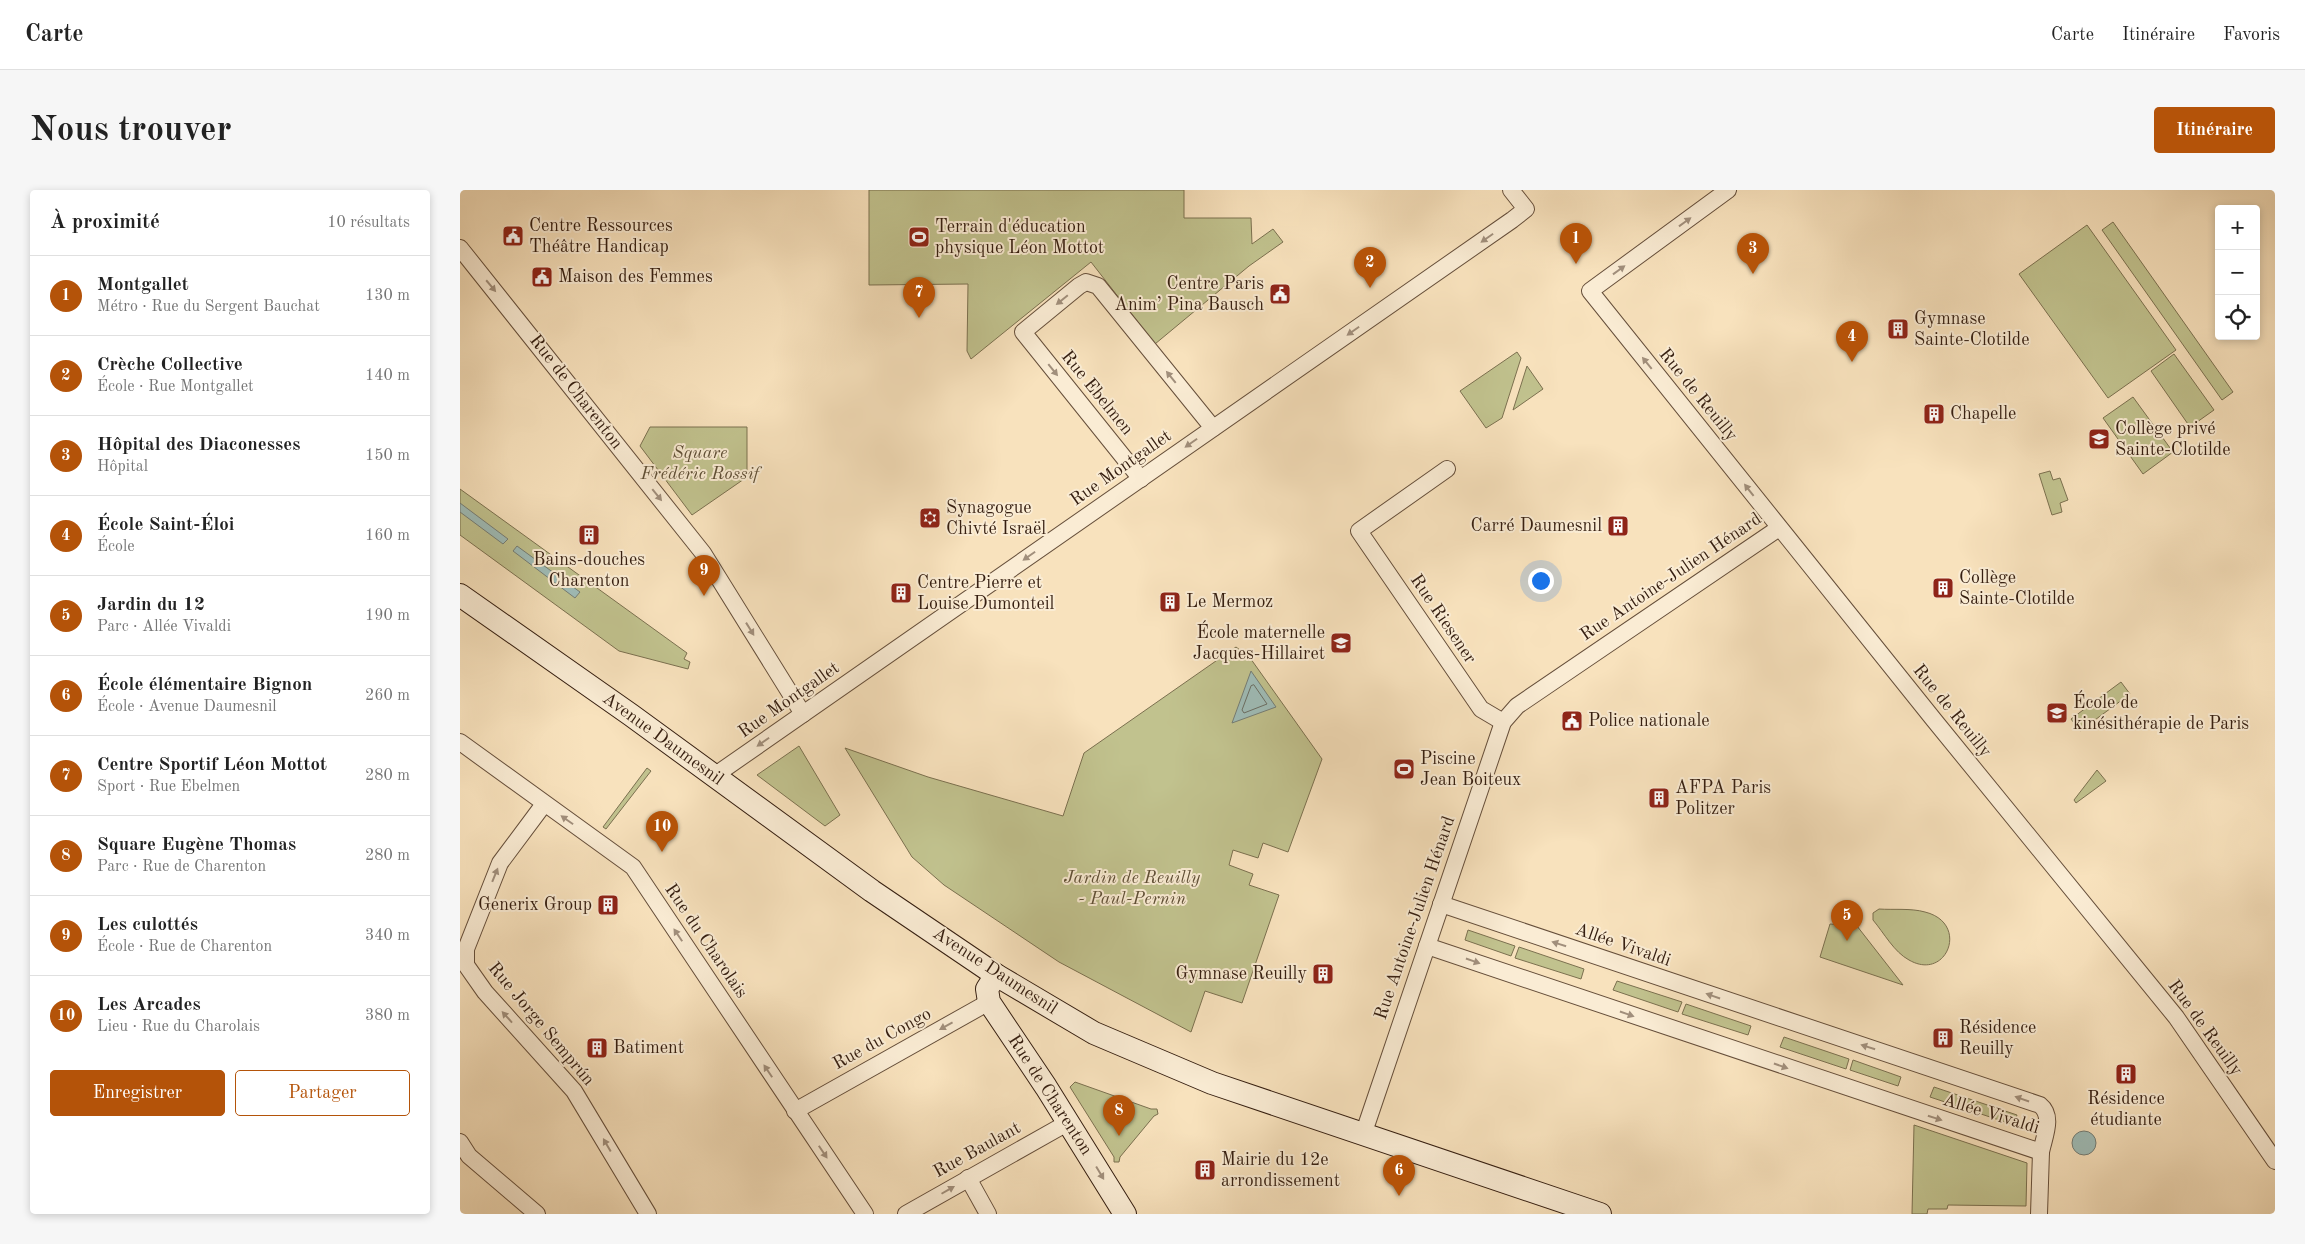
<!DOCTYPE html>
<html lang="fr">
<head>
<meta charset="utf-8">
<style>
	body { margin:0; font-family:"Old Standard TT",serif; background:#f6f6f6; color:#222 }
	.controls { position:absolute; right:15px; top:15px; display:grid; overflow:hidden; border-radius:5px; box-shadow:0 2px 8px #0003 }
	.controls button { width:45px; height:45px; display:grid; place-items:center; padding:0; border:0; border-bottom:1px solid #e0e0e0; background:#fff; color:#222; font:25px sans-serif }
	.you { position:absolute; left:1080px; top:390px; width:18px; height:18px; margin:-12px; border:4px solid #fff; border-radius:50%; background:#1a73e8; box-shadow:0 0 0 8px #1a73e833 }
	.badge { display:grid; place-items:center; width:32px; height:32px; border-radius:50%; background:#b45309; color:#fff; font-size:16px; font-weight:700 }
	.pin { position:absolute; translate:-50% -41px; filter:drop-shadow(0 1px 2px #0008) }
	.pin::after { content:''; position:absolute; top:26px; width:18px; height:15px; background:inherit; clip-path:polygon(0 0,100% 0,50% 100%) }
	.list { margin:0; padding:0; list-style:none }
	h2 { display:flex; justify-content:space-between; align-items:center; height:65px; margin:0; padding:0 20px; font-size:21px }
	h2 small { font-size:16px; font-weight:400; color:#767676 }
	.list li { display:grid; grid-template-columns:32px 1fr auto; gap:15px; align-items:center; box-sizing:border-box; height:80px; padding:0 20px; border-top:1px solid #e0e0e0 }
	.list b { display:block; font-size:19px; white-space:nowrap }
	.list p { margin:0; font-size:16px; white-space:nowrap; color:#767676 }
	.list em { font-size:16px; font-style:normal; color:#767676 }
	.actions { display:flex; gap:10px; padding:15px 20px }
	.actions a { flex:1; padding:11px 0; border:1px solid #b45309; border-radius:5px; text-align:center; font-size:18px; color:#b45309 }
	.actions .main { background:#b45309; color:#fff }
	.icon { flex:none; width:28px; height:28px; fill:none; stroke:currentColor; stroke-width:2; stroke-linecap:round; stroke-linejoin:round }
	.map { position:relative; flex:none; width:1815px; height:1024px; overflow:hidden; border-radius:5px }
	header { display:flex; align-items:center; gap:30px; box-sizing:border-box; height:70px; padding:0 25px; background:#fff; border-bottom:1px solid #e0e0e0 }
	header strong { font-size:24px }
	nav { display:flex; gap:28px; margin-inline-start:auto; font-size:18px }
	.intro { display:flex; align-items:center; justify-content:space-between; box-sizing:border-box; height:120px; padding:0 30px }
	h1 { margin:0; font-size:35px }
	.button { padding:12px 22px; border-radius:5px; background:#b45309; color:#fff; font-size:18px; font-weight:700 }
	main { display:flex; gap:30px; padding:0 30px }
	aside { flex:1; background:#fff; border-radius:5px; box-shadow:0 2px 8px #0003 }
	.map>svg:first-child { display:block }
	.green { fill:#c1c28e; stroke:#7b704f }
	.water { fill:#9fbdb8; stroke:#757d75 }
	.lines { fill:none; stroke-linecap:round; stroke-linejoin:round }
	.shore { stroke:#6a6e64; stroke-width:1 }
	.street-casing { stroke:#664f3b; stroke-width:18 }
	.secondary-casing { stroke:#351e10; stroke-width:24 }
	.street { stroke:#faecd4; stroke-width:16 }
	.secondary { stroke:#faecd4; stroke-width:22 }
	.oneway { fill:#a18f7c }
	.labels { text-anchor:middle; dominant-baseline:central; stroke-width:4; stroke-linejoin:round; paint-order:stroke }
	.poi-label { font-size:18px; fill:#351e10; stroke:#faecd4; text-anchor:start }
	.street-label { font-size:18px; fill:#351e10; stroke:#faecd4 }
	.park-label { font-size:18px; font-style:italic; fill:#5f4f36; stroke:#faecd4 }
</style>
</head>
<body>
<header>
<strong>Carte</strong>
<nav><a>Carte</a><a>Itinéraire</a><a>Favoris</a></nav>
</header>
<div class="intro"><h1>Nous trouver</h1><a class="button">Itinéraire</a></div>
<main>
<aside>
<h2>À proximité<small>10 résultats</small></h2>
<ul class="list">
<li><span class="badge">1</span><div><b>Montgallet</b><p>Métro · Rue du Sergent Bauchat</p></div><em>130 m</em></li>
<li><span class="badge">2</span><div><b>Crèche Collective</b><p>École · Rue Montgallet</p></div><em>140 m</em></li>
<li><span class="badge">3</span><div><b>Hôpital des Diaconesses</b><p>Hôpital</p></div><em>150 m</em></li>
<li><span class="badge">4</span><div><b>École Saint-Éloi</b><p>École</p></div><em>160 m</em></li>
<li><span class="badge">5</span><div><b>Jardin du 12</b><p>Parc · Allée Vivaldi</p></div><em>190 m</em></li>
<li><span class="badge">6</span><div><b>École élémentaire Bignon</b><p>École · Avenue Daumesnil</p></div><em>260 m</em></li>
<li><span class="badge">7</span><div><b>Centre Sportif Léon Mottot</b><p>Sport · Rue Ebelmen</p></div><em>280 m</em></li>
<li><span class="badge">8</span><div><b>Square Eugène Thomas</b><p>Parc · Rue de Charenton</p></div><em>280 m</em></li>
<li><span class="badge">9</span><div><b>Les culottés</b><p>École · Rue de Charenton</p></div><em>340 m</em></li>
<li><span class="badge">10</span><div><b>Les Arcades</b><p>Lieu · Rue du Charolais</p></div><em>380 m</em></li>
</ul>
<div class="actions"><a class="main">Enregistrer</a><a>Partager</a></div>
</aside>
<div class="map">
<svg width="1815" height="1024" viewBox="0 0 1815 1024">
	<rect width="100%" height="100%" fill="#f8e2bd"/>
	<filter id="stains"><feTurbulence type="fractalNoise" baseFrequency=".004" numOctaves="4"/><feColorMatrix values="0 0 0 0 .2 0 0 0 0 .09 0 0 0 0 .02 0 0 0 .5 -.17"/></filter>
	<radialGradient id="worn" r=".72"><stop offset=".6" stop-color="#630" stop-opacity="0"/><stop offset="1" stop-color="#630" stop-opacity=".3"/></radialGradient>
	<!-- green -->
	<g class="green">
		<polygon points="409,0 724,0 724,28 791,28 792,54 813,39 823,52 789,76 695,154 631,72 511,169 507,161 508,94 409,95"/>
		<polygon points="1653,32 1773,202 1762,210 1642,40"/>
		<polygon points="1627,35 1716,160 1648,208 1559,84"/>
		<polygon points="1057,162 1061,168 1042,228 1026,238 1000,201"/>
		<polygon points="1714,164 1754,220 1730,237 1691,181"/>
		<polygon points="1067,176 1083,199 1053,220"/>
		<polygon points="1673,207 1713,262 1683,284 1643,228"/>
		<polygon points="190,237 287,237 287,287 232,325 180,256"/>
		<polygon points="1590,281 1593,290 1600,288 1608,310 1600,313 1602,322 1592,325 1579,284"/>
		<polygon points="0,299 227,463 224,469 230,472 228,479 159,461 0,345"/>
		<polygon points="776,457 780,460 779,464 788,465 862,569 828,662 803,653 798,668 773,660 769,675 793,684 789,695 819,705 782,813 745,801 731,842 599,772 484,695 452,667 385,558 468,587 603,626 624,563"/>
		<polygon points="1661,492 1670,504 1620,541 1611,529"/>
		<polygon points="339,556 380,625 365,636 297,585"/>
		<polygon points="187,578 191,581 146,639 143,637"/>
		<polygon points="1637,580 1646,591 1616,613 1614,610"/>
		<path d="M1419 719C1433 720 1451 718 1465 722 1510 733 1487 792 1449 770 1434 762 1424 743 1413 730V723Z"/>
		<polygon points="1370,734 1397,736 1443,795 1360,767"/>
		<polygon points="1008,740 1055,756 1051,766 1005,750"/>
		<polygon points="1059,757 1124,779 1121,789 1055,768"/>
		<polygon points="1157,791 1222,812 1218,822 1153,800"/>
		<polygon points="1226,814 1291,836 1288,845 1222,824"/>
		<polygon points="1324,847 1389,869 1386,879 1320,857"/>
		<polygon points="1393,870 1441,887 1438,896 1390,880"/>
		<polygon points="615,892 691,919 697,919 698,924 694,926 660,967 659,972 654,972 654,967 610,897"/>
		<polygon points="1474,897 1557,925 1554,935 1470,907"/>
		<polygon points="1454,935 1567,973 1566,1016 1488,1015 1487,1019 1468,1019 1467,1024 1452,1024"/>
	</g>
	<!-- water -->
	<g class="water">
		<polygon points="0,313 48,349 43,354 0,322"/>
		<polygon points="57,356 120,402 115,408 53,361"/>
		<polygon points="791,481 816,517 772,533"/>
		<circle cx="1624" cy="953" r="12"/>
	</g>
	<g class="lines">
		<!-- shore -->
		<polygon class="shore" points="794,495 807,514 784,523 782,520 791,496"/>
		<!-- street casing -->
		<g class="street-casing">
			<g id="street">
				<polyline points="1268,0 1130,101 1474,530 1716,827 1815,971"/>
				<polyline points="0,58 243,363 343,524"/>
				<polyline points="987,279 899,341 1021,519 1043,532"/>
				<polyline points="681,289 563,142 619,96 626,92 638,96 753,238"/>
				<polyline points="0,552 173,677 405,1024"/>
				<polyline points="254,586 1052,30 1066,19 1051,0"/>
				<polyline points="84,614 40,673 6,759 6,775 25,802 114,901 188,1024"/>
				<path d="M967 756 1581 962C1584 947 1594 926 1580 915L981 714"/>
				<polyline points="335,921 529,812"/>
				<polyline points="903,945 1043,532 1057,516 1319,338"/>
				<polyline points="0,952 9,966 77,1024"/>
				<polyline points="508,988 528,1024"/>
				<polyline points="446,1024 609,932"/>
				<polyline points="1579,1024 1581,962"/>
			</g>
		</g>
		<!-- secondary casing -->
		<g class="secondary-casing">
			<g id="secondary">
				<polyline points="0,405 171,525 412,701 536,785 634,843 752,893 1140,1024"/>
				<polyline points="536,785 527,799 529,812 586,897 665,1024"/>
			</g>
		</g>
		<!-- street -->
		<use href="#street" class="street"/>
		<!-- secondary -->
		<use href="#secondary" class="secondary"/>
	</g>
	<!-- one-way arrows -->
	<defs><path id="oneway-solid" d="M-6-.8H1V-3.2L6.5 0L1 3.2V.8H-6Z" transform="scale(1.25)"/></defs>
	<g class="oneway">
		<use href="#oneway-solid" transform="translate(1225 32) rotate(-36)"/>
		<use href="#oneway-solid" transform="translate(1027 48) rotate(145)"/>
		<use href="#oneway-solid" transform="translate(1159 80) rotate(-36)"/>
		<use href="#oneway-solid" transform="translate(31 96) rotate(50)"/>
		<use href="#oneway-solid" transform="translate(602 110) rotate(141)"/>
		<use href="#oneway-solid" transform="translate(893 141) rotate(145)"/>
		<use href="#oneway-solid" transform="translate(1187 173) rotate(-129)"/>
		<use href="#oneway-solid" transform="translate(593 180) rotate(51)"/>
		<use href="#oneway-solid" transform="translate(711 187) rotate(-129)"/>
		<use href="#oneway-solid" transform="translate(731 253) rotate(145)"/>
		<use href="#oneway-solid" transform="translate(1289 300) rotate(-128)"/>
		<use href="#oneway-solid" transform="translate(197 305) rotate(51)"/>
		<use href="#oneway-solid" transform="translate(569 366) rotate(145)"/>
		<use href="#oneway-solid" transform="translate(290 439) rotate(58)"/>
		<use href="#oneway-solid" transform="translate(303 552) rotate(145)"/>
		<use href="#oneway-solid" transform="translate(107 630) rotate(-145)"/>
		<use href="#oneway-solid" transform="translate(35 685) rotate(-68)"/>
		<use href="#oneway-solid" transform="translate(218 745) rotate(-124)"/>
		<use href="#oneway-solid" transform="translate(1099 754) rotate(-162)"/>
		<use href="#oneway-solid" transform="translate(1013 771) rotate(19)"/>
		<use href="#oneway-solid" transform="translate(1253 806) rotate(-161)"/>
		<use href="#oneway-solid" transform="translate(1167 824) rotate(19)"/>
		<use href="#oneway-solid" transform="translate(47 827) rotate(-132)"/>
		<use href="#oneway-solid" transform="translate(486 836) rotate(151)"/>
		<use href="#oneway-solid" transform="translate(1408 857) rotate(-162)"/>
		<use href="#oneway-solid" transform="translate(1321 876) rotate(19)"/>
		<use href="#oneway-solid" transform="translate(308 881) rotate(-124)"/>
		<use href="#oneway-solid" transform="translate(1562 909) rotate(-161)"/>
		<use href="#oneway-solid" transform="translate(1475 928) rotate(18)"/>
		<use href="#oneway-solid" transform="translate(147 955) rotate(-120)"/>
		<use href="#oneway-solid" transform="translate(363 962) rotate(56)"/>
		<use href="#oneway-solid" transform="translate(640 983) rotate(59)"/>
		<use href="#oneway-solid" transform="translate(488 1000) rotate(-30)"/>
	</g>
	<!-- icons -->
	<defs>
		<g id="civic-square" transform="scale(1.125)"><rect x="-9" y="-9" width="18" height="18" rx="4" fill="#8f2418" stroke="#faecd4"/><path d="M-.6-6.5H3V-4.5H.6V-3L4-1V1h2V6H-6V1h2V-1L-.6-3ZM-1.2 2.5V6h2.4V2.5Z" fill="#fff"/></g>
		<g id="stadium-square" transform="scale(1.125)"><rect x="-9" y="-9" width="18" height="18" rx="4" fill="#8f2418" stroke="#faecd4"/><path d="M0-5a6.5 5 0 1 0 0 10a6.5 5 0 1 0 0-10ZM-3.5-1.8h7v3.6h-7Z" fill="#fff"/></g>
		<g id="building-square" transform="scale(1.125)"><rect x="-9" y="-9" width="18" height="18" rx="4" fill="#8f2418" stroke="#faecd4"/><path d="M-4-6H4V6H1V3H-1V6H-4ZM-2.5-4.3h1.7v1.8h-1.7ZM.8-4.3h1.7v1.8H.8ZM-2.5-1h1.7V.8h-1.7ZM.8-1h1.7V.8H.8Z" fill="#fff"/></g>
		<g id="school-square" transform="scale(1.125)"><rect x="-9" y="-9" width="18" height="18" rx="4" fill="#8f2418" stroke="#faecd4"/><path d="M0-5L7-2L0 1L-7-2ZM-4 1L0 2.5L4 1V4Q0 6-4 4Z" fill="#fff"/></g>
		<g id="synagogue-square" transform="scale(1.125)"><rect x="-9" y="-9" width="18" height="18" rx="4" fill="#8f2418" stroke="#faecd4"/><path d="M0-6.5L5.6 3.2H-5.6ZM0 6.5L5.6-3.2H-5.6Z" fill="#fff"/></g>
		<g id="university-square" transform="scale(1.125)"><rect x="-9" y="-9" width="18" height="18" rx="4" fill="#8f2418" stroke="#faecd4"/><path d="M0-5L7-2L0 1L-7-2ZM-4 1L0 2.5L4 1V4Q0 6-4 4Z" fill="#fff"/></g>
	</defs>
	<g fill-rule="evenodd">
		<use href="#civic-square" x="53" y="46"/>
		<use href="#stadium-square" x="459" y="47"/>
		<use href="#civic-square" x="82" y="87"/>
		<use href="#civic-square" x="820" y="104"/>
		<use href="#building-square" x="1438" y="139"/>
		<use href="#building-square" x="1474" y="224"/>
		<use href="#school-square" x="1639" y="249"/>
		<use href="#synagogue-square" x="470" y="328"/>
		<use href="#building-square" x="1158" y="336"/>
		<use href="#building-square" x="129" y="345"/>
		<use href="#building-square" x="1483" y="398"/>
		<use href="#building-square" x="441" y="403"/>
		<use href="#building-square" x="710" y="412"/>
		<use href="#school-square" x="881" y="453"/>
		<use href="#university-square" x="1597" y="523"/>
		<use href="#civic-square" x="1112" y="531"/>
		<use href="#stadium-square" x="944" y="579"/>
		<use href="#building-square" x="1199" y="608"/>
		<use href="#building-square" x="148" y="715"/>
		<use href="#building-square" x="863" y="784"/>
		<use href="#building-square" x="1483" y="848"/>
		<use href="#building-square" x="137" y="858"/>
		<use href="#building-square" x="1666" y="884"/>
		<use href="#building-square" x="745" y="980"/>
	</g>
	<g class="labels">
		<!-- poi labels -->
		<g class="poi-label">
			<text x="69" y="36">Centre Ressources<tspan x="69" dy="21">Théâtre Handicap</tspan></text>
			<text x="475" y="37">Terrain d'éducation<tspan x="475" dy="21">physique Léon Mottot</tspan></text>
			<text x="98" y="87">Maison des Femmes</text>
			<text x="804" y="94" text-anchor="end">Centre Paris<tspan x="804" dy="21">Anim’ Pina Bausch</tspan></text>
			<text x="1454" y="129">Gymnase<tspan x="1454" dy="21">Sainte-Clotilde</tspan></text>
			<text x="1490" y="224">Chapelle</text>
			<text x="1655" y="239">Collège privé<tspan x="1655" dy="21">Sainte-Clotilde</tspan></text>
			<text x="486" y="318">Synagogue<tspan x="486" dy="21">Chivté Israël</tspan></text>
			<text x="1142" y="336" text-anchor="end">Carré Daumesnil</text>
			<text x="129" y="370" text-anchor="middle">Bains-douches<tspan x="129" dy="21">Charenton</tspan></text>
			<text x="1499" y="388">Collège<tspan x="1499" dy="21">Sainte-Clotilde</tspan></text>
			<text x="457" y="393">Centre Pierre et<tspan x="457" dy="21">Louise Dumonteil</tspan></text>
			<text x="726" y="412">Le Mermoz</text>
			<text x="865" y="443" text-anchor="end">École maternelle<tspan x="865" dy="21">Jacques-Hillairet</tspan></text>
			<text x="1613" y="513">École de<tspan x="1613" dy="21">kinésithérapie de Paris</tspan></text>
			<text x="1128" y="531">Police nationale</text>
			<text x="960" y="569">Piscine<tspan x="960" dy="21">Jean Boiteux</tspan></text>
			<text x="1215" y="598">AFPA Paris<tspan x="1215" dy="21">Politzer</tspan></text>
			<text x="132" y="715" text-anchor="end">Generix Group</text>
			<text x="847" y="784" text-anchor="end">Gymnase Reuilly</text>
			<text x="1499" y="838">Résidence<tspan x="1499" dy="21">Reuilly</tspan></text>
			<text x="153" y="858">Batiment</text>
			<text x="1666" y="909" text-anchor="middle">Résidence<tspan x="1666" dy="21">étudiante</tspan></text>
			<text x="761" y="970">Mairie du 12e<tspan x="761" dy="21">arrondissement</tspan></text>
		</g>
		<!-- street labels -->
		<g class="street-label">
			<text transform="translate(116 202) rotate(52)">Rue de Charenton</text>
			<text transform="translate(637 203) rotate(51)">Rue Ebelmen</text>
			<text transform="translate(1238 205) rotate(51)">Rue de Reuilly</text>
			<text transform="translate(661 278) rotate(-35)">Rue Montgallet</text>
			<text transform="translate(1211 387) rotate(-34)">Rue Antoine-Julien Hénard</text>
			<text transform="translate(983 429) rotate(56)">Rue Riesener</text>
			<text transform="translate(329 510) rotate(-35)">Rue Montgallet</text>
			<text transform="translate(1492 521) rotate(51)">Rue de Reuilly</text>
			<text transform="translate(203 549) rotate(36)">Avenue Daumesnil</text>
			<text transform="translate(955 728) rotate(-71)">Rue Antoine-Julien Hénard</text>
			<text transform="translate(246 751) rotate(56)">Rue du Charolais</text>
			<text transform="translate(1163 755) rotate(19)">Allée Vivaldi</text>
			<text transform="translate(535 781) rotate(33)">Avenue Daumesnil</text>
			<text transform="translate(81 834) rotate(50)">Rue Jorge Semprún</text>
			<text transform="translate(1745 838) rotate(54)">Rue de Reuilly</text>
			<text transform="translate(422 849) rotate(-29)">Rue du Congo</text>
			<text transform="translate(590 905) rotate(57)">Rue de Charenton</text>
			<text transform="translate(1531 924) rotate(17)">Allée Vivaldi</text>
			<text transform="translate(517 960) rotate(-29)">Rue Baulant</text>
		</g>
		<!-- park labels -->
		<g class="park-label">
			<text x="240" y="263">Square<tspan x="240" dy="21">Frédéric Rossif</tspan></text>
			<text x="672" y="688">Jardin de Reuilly<tspan x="672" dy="21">- Paul-Pernin</tspan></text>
		</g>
	</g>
	<rect width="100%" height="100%" filter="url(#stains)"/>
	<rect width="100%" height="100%" fill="url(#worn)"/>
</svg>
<div class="controls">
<button>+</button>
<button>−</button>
<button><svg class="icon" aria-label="locate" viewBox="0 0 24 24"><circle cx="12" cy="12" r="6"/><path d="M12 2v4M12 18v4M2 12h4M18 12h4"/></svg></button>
</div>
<div class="you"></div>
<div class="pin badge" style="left:1116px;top:74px">1</div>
<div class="pin badge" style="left:910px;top:98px">2</div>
<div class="pin badge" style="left:1293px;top:84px">3</div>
<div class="pin badge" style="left:1392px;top:172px">4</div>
<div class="pin badge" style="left:1387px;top:751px">5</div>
<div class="pin badge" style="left:939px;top:1006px">6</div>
<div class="pin badge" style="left:459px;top:128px">7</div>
<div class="pin badge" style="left:659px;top:946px">8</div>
<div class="pin badge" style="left:244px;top:406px">9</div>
<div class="pin badge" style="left:202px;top:662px">10</div>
</div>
</main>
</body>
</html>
